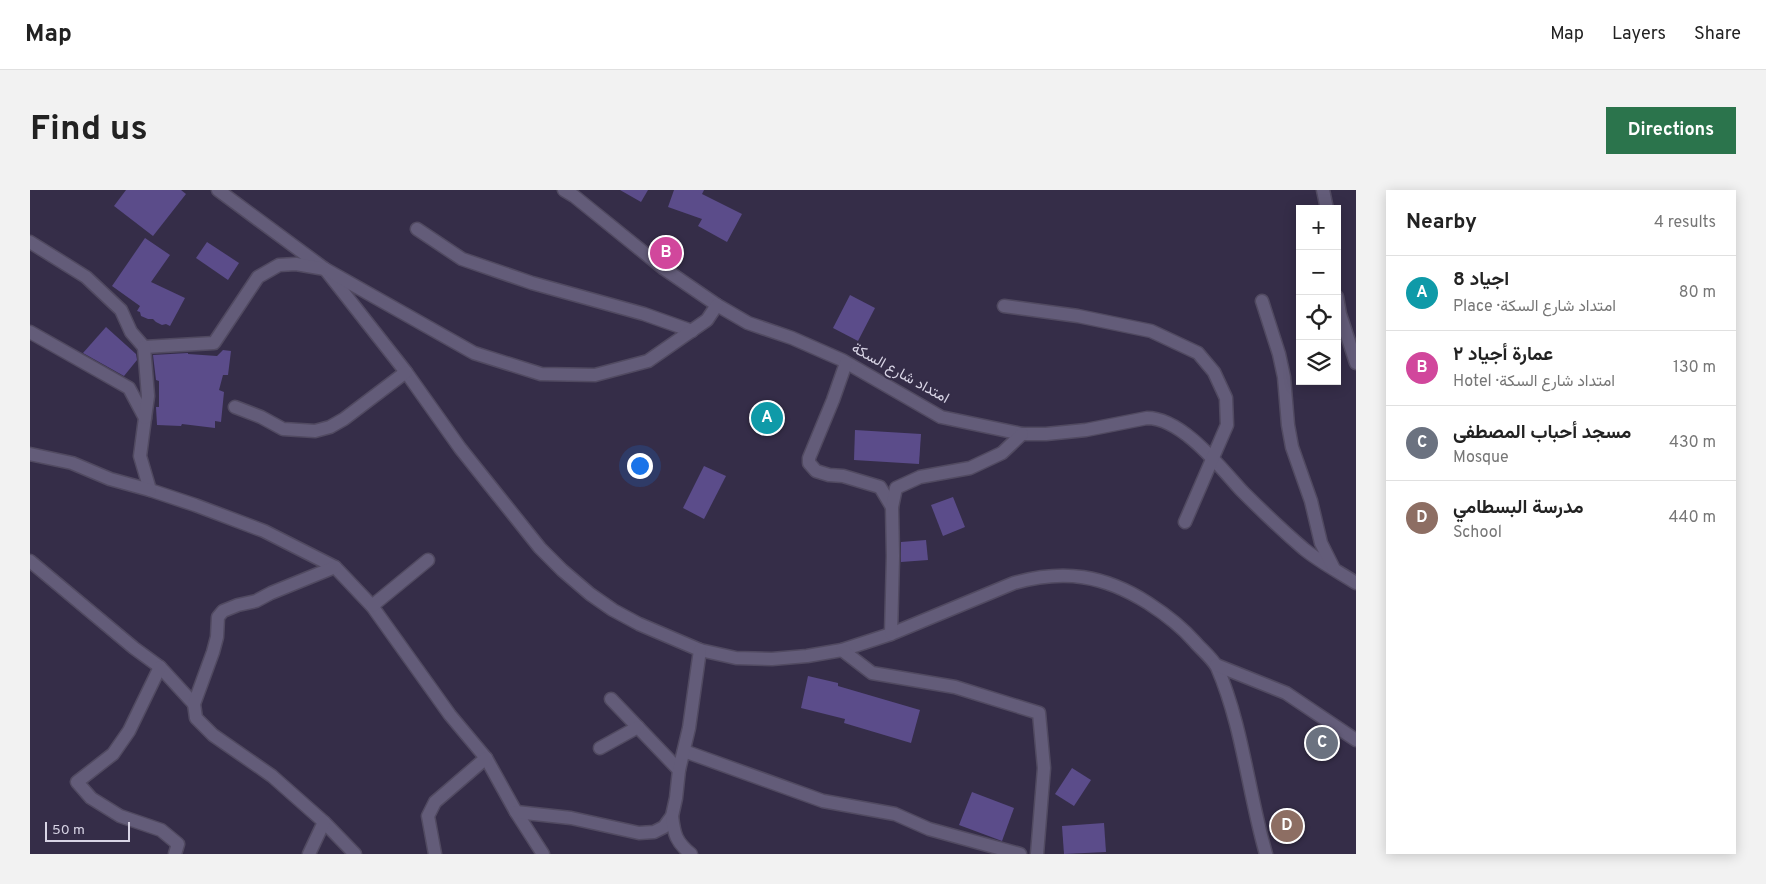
<!DOCTYPE html>
<html lang="en">
<head>
<meta charset="utf-8">
<style>
	body { margin:0; font-family:Overpass,Vazirmatn,sans-serif; background:#f2f2f2; color:#222 }
	.controls { position:absolute; right:15px; top:15px; display:grid; overflow:hidden; border-radius:0px; box-shadow:0 2px 12px #0003 }
	.controls button { width:45px; height:45px; display:grid; place-items:center; padding:0; border:0; border-bottom:1px solid #e0e0e0; background:#fff; color:#222; font:25px sans-serif }
	.scale { position:absolute; left:15px; bottom:12px; width:85px; box-sizing:border-box; padding-left:5px; border:2px solid #d8d4e5; border-top:0; font-size:14px; line-height:18px; white-space:nowrap; color:#d8d4e5; -webkit-text-stroke:4px #352d48; paint-order:stroke }
	.you { position:absolute; left:609px; top:275px; width:18px; height:18px; margin:-12px; border:4px solid #fff; border-radius:50%; background:#1a73e8; box-shadow:0 0 0 8px #1a73e833 }
	.badge { display:grid; place-items:center; width:32px; height:32px; border-radius:50%; background:#2b744c; color:#fff; font-size:16px; font-weight:700 }
	.pin { position:absolute; translate:-50% -50%; border:2px solid #fff; box-shadow:0 1px 5px #0006 }
	.list { margin:0; padding:0; list-style:none }
	h2 { display:flex; justify-content:space-between; align-items:center; height:65px; margin:0; padding:0 20px; font-size:21px }
	h2 small { font-size:16px; font-weight:400; color:#767676 }
	.list li { display:grid; grid-template-columns:32px 1fr auto; gap:15px; align-items:center; box-sizing:border-box; height:75px; padding:0 20px; border-top:1px solid #e0e0e0 }
	.list b { display:block; font-size:19px; white-space:nowrap }
	.list p { margin:0; font-size:16px; white-space:nowrap; color:#767676 }
	.list em { font-size:16px; font-style:normal; color:#767676 }
	.icon { flex:none; width:28px; height:28px; fill:none; stroke:currentColor; stroke-width:2; stroke-linecap:round; stroke-linejoin:round }
	.map { position:relative; flex:none; width:1326px; height:664px; overflow:hidden; border-radius:0px }
	header { display:flex; align-items:center; gap:30px; box-sizing:border-box; height:70px; padding:0 25px; background:#fff; border-bottom:1px solid #e0e0e0 }
	header strong { font-size:24px }
	nav { display:flex; gap:28px; margin-inline-start:auto; font-size:18px }
	.intro { display:flex; align-items:center; justify-content:space-between; box-sizing:border-box; height:120px; padding:0 30px }
	h1 { margin:0; font-size:35px }
	.button { padding:12px 22px; border-radius:0px; background:#2b744c; color:#fff; font-size:18px; font-weight:700 }
	main { display:flex; gap:30px; padding:0 30px }
	aside { flex:1; background:#fff; border-radius:0px; box-shadow:0 2px 12px #0003 }
	.map>svg:first-child { display:block }
	.building { fill:#5b4c8a }
	.lines { fill:none; stroke-linecap:round; stroke-linejoin:round }
	.street-casing { stroke:#514a61; stroke-width:15 }
	.street { stroke:#635c79; stroke-width:12 }
	.labels { text-anchor:middle; dominant-baseline:central; stroke-width:4; stroke-linejoin:round; paint-order:stroke }
	.street-label { font-size:15px; fill:#d8d4e5; stroke:#352d48 }
</style>
</head>
<body>
<header>
<strong>Map</strong>
<nav><a>Map</a><a>Layers</a><a>Share</a></nav>
</header>
<div class="intro"><h1>Find us</h1><a class="button">Directions</a></div>
<main>
<div class="map">
<svg width="1326" height="664" viewBox="0 0 1326 664">
	<rect width="100%" height="100%" fill="#352d48"/>
	<!-- building -->
	<g class="building">
		<polygon points="96,0 151,0 156,4 123,46 84,16"/>
		<polygon points="590,0 618,0 611,12"/>
		<polygon points="644,0 674,0 672,4 712,24 697,52 668,36 672,29 638,17"/>
		<polygon points="115,48 140,65 121,92 155,108 140,136 136,134 132,135 126,132 123,129 118,129 111,126 110,122 107,121 110,116 82,96"/>
		<polygon points="177,52 209,73 198,90 166,68"/>
		<polygon points="820,105 845,118 828,151 803,138"/>
		<polygon points="76,137 106,164 107,170 94,186 53,163"/>
		<polygon points="193,160 201,161 198,185 193,185 189,200 194,202 191,232 185,231 185,238 152,234 151,236 127,235 126,217 129,217 129,191 126,190 123,165 158,163 158,164 187,166"/>
		<polygon points="825,240 891,244 889,274 824,270"/>
		<polygon points="674,276 696,286 674,329 653,318"/>
		<polygon points="923,307 935,337 913,346 901,315"/>
		<polygon points="896,350 898,370 871,372 871,352"/>
		<polygon points="778,486 808,493 808,496 890,520 881,553 814,533 815,529 771,518"/>
		<polygon points="1042,578 1061,590 1044,616 1025,604"/>
		<polygon points="942,602 984,618 972,651 929,635"/>
		<polygon points="1074,633 1076,662 1034,664 1032,636"/>
	</g>
	<g class="lines">
		<!-- street casing -->
		<g class="street-casing">
			<g id="street">
				<path d="M188 0 295 79 376 182 430 258 510 358 532 380 560 404 583 420 609 434 670 460 706 468 742 469 777 466 812 460 861 444 984 393C1034 379 1074 385 1118 413 1135 424 1151 436 1165 452 1171 459 1182 468 1187 477 1213 537 1218 602 1236 664"/>
				<path d="M534 0 544 6 633 78 687 115 718 133 762 148 812 170 911 227 992 244H1016L1056 240 1117 228C1152 228 1190 277 1212 301 1232 321 1253 341 1274 359 1290 372 1309 382 1326 393"/>
				<polyline points="1293,0 1297,19"/>
				<polyline points="387,39 432,69 502,93 614,124 662,141"/>
				<polyline points="0,52 56,87 91,120 101,142 114,157 184,153 228,87 249,75 266,74 295,79 444,163 511,184 565,185 618,171 677,130 687,115"/>
				<polyline points="1307,107 1310,124 1326,173"/>
				<polyline points="1232,111 1249,164 1254,187 1258,235 1262,257 1281,311 1291,353 1303,377"/>
				<polyline points="974,116 1048,126 1121,141 1168,163 1184,182 1196,208 1197,235 1155,332"/>
				<polyline points="0,142 99,198 115,228 110,266 120,300 165,315 234,341 305,377 342,416 420,525 456,568 486,622 513,664"/>
				<polyline points="114,157 118,206 115,228"/>
				<polyline points="816,173 803,210 779,268 779,273 786,281 799,285 813,286 850,297 862,317"/>
				<polyline points="205,217 231,227 253,239 285,241 300,237 314,229 376,182"/>
				<polyline points="0,264 42,273 80,289 120,300"/>
				<polyline points="0,371 104,458 130,477 164,514"/>
				<polyline points="305,377 241,403 226,411 208,415 193,421 188,427 187,447 183,462 164,514 166,528 183,545 242,586 294,632 325,664"/>
				<polyline points="342,416 398,370"/>
				<polyline points="861,444 863,366 862,317 866,298 890,287 940,278 972,263 992,244"/>
				<polyline points="812,460 842,483 925,497 1009,523 1014,578 1007,664"/>
				<polyline points="1186,475 1256,503 1326,550"/>
				<polyline points="130,477 99,541 83,564 47,592 61,608 90,626 131,640 148,654 145,664"/>
				<polyline points="581,509 649,580"/>
				<polyline points="570,558 608,537"/>
				<polyline points="654,561 793,611 865,624 899,639 990,664"/>
				<polyline points="486,622 541,628 609,643 624,642 634,637 642,626 646,608 649,580 659,538 670,460"/>
				<path d="M642 626C644 644 646 652 661 664"/>
				<polyline points="279,664 294,632"/>
				<polyline points="405,664 398,626 405,612 456,568"/>
			</g>
		</g>
		<!-- street -->
		<use href="#street" class="street"/>
	</g>
	<g class="labels">
		<!-- street labels -->
		<g class="street-label">
			<text transform="translate(870 184) rotate(29)">امتداد شارع السكة</text>
		</g>
	</g>
</svg>
<div class="controls">
<button>+</button>
<button>−</button>
<button><svg class="icon" aria-label="locate" viewBox="0 0 24 24"><circle cx="12" cy="12" r="6"/><path d="M12 2v4M12 18v4M2 12h4M18 12h4"/></svg></button>
<button><svg class="icon" aria-label="layers" viewBox="0 0 24 24"><path d="M12 4l9 5-9 5-9-5zM3 14l9 5 9-5"/></svg></button>
</div>
<div class="scale">50 m</div>
<div class="you"></div>
<div class="pin badge" style="left:737px;top:228px;background:#0f9aa8">A</div>
<div class="pin badge" style="left:636px;top:63px;background:#d1479c">B</div>
<div class="pin badge" style="left:1292px;top:553px;background:#6b7280">C</div>
<div class="pin badge" style="left:1257px;top:636px;background:#8d6e63">D</div>
</div>
<aside>
<h2>Nearby<small>4 results</small></h2>
<ul class="list">
<li><span class="badge" style="background:#0f9aa8">A</span><div><b>اجياد 8</b><p>Place · امتداد شارع السكة</p></div><em>80 m</em></li>
<li><span class="badge" style="background:#d1479c">B</span><div><b>عمارة أجياد ٢</b><p>Hotel · امتداد شارع السكة</p></div><em>130 m</em></li>
<li><span class="badge" style="background:#6b7280">C</span><div><b>مسجد أحباب المصطفى</b><p>Mosque</p></div><em>430 m</em></li>
<li><span class="badge" style="background:#8d6e63">D</span><div><b>مدرسة البسطامي</b><p>School</p></div><em>440 m</em></li>
</ul>
</aside>
</main>
</body>
</html>
